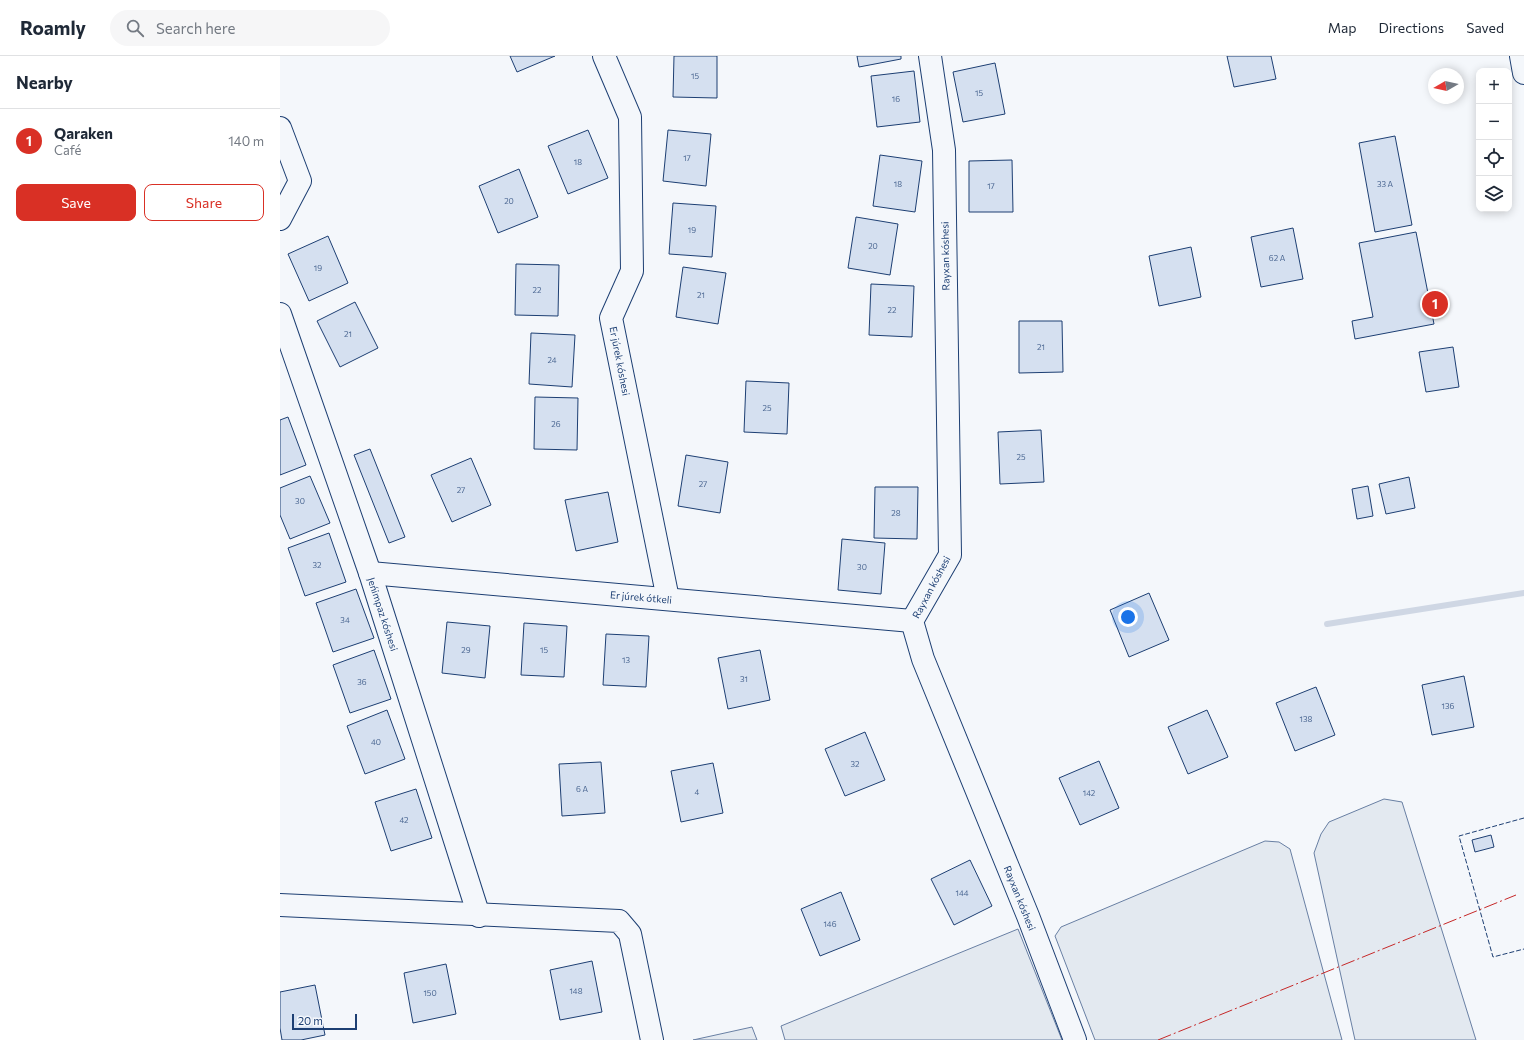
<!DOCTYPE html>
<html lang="en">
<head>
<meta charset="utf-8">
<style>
	body { margin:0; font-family:Commissioner,sans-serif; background:#f6f6f7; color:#1f2937 }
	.controls { position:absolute; right:12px; top:12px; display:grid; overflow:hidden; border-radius:8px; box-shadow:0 2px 10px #0003 }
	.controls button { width:36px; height:36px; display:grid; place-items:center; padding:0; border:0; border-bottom:1px solid #e0e1e3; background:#fff; color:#1f2937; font:20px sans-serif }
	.compass { position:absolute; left:1148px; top:12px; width:36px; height:36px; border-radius:50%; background:#fff; box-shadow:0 2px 10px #0003; rotate:261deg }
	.scale { position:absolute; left:12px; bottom:10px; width:65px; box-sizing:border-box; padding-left:4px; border:2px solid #1d3f73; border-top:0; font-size:11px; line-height:14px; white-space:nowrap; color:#1d3f73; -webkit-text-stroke:3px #f4f7fb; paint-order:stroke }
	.you { position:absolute; left:848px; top:561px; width:14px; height:14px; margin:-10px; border:3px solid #fff; border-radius:50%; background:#1a73e8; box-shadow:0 0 0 6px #1a73e833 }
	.badge { display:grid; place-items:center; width:26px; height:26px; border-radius:50%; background:#d93025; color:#fff; font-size:13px; font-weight:700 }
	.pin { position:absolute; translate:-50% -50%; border:2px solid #fff; box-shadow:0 1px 4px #0006 }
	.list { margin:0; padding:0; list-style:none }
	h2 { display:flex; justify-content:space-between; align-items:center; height:52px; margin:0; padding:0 16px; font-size:17px }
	h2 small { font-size:13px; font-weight:400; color:#747a83 }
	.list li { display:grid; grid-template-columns:26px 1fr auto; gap:12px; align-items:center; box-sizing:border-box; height:64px; padding:0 16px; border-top:1px solid #e0e1e3 }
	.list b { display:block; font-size:15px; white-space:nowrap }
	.list p { margin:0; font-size:13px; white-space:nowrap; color:#747a83 }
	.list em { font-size:13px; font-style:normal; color:#747a83 }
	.actions { display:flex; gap:8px; padding:12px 16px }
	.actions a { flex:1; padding:9px 0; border:1px solid #d93025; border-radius:8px; text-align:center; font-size:14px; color:#d93025 }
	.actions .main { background:#d93025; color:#fff }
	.icon { flex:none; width:22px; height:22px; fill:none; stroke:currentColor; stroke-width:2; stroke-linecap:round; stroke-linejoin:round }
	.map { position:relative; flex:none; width:1244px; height:984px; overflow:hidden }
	header { display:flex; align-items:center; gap:24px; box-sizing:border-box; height:56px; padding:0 20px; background:#fff; border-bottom:1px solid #e0e1e3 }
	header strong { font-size:19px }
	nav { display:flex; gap:22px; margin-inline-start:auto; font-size:14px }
	.search { width:280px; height:36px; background:#f6f6f7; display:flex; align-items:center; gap:10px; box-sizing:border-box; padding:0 14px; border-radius:22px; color:#747a83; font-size:15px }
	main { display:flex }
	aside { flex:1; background:#fff }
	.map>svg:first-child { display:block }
	.green { fill:#e3e9f0; stroke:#687fa3 }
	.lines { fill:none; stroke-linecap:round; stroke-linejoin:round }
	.stream { stroke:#cfd7e4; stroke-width:6 }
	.building { fill:#d5e0f0; stroke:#1d3f73 }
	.minor-casing { stroke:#1d3f73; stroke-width:24 }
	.minor { stroke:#f4f7fb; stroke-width:22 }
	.fence { stroke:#1d3f73; stroke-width:1; stroke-dasharray:5 2; stroke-linecap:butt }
	.power { stroke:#c62828; stroke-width:1; stroke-dasharray:14 3 2 3; stroke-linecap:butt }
	.labels { text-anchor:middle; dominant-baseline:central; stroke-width:3; stroke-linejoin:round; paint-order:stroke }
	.number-label { font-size:8px; fill:#4b6792 }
	.street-label { font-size:10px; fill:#1d3f73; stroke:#f4f7fb }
</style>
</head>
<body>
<header>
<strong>Roamly</strong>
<div class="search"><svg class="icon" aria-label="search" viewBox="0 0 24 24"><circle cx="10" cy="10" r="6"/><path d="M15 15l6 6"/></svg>Search here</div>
<nav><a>Map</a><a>Directions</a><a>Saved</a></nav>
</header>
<main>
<aside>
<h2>Nearby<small></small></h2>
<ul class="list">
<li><span class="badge">1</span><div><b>Qaraken</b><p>Café</p></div><em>140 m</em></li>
</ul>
<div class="actions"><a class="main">Save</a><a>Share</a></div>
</aside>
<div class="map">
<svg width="1244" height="984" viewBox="0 0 1244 984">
	<rect width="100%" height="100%" fill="#f4f7fb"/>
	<!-- green -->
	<g class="green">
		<polygon points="1104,743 1122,746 1196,984 1075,984 1034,797 1041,778 1049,766"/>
		<polygon points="985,785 999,786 1010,793 1062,984 815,984 775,880 781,871"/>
		<polygon points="738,873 782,984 505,984 501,970"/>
		<polygon points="472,971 477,984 413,984"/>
	</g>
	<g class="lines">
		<!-- stream -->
		<polyline class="stream" points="1047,568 1244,537"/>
	</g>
	<!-- building -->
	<g class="building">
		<polygon points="230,0 275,0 237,16"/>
		<polygon points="394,0 437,0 437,42 393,41"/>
		<polygon points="577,0 621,0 621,3 579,11"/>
		<polygon points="947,0 991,0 996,23 954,31"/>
		<polygon points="715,7 725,58 683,66 673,16"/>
		<polygon points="634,15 640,66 597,71 591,20"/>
		<polygon points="308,74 328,122 288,138 268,90"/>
		<polygon points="388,74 431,78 426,130 383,125"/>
		<polygon points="1115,80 1132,169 1095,176 1079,87"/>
		<polygon points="600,99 642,105 635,156 593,150"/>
		<polygon points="732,104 733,156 689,156 689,105"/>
		<polygon points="239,113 258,161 218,177 199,130"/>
		<polygon points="393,147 436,150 432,201 389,198"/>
		<polygon points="576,161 618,168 610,219 568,212"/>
		<polygon points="1013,172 1023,223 981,231 971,181"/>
		<polygon points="1136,176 1154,268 1075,283 1072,265 1093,261 1079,187"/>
		<polygon points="48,180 68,227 29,245 8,198"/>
		<polygon points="911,191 921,241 879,250 869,200"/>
		<polygon points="236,208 279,209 278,260 235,259"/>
		<polygon points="403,211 446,217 438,268 396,261"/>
		<polygon points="591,228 634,230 632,281 589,279"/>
		<polygon points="75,246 98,292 60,311 37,265"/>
		<polygon points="739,265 782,265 783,316 739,317"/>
		<polygon points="251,277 295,279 292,331 249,328"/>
		<polygon points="1173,291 1179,331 1146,336 1139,296"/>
		<polygon points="466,325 509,327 507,378 464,376"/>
		<polygon points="255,341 298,342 297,394 254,393"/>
		<polygon points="8,361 26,409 0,419 0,364"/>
		<polygon points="761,374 764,426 720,428 718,376"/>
		<polygon points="90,393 125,481 109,487 74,399"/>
		<polygon points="406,399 448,406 440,457 398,450"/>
		<polygon points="191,402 211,449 172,466 151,419"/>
		<polygon points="30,420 50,467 10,483 0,459 0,432"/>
		<polygon points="1129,421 1135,452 1106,458 1099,428"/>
		<polygon points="1088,430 1093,460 1077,463 1072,433"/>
		<polygon points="595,431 638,431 637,483 594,482"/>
		<polygon points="328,436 338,486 296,495 285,444"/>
		<polygon points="49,477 66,526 25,540 8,492"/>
		<polygon points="562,483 605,487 601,538 558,534"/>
		<polygon points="76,533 94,582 53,596 36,547"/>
		<polygon points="869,537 889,584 849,601 830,554"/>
		<polygon points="167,566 210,570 205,622 162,617"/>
		<polygon points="244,567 287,570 284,621 241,619"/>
		<polygon points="326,578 369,580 366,631 323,629"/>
		<polygon points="94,594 111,643 70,657 53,609"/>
		<polygon points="480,594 490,644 448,653 438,602"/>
		<polygon points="1184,620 1194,671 1152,679 1142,629"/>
		<polygon points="1036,631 1055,679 1015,695 996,647"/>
		<polygon points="107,654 125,703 85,718 67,670"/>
		<polygon points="927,654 948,701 908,718 888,671"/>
		<polygon points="585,676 605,724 565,740 545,693"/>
		<polygon points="819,705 839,752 800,769 779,722"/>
		<polygon points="321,706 325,757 282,760 279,708"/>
		<polygon points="433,707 443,757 401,766 391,715"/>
		<polygon points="136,733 152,782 111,795 95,746"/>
		<polygon points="1211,779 1214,791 1195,796 1192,784"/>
		<polygon points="690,804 712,850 674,869 651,823"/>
		<polygon points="561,836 580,884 540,900 521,853"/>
		<polygon points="312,905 322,956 280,964 270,914"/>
		<polygon points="166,908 176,958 133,967 124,917"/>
		<polygon points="35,929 45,979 21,984 2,984 0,972 0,936"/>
	</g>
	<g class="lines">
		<!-- minor casing -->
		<g class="minor-casing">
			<g id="minor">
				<polyline points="324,0 350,61 352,215 331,262 388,543"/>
				<polyline points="650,0 664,94 670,499 632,565 643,603 748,860 795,984"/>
				<polyline points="1241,0 1244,17"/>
				<polyline points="0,72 20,125 0,163"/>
				<polyline points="0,258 90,517 199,860"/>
				<polyline points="90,517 632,565"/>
				<polyline points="0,849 339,865 350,878 372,984"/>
			</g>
		</g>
		<!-- minor -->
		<use href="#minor" class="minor"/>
		<!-- fence -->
		<polyline class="fence" points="1244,762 1179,780 1213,901 1244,893"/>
		<!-- power -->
		<polyline class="power" points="878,984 1236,839"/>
	</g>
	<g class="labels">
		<!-- number labels -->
		<g class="number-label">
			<text x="415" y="20">15</text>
			<text x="699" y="37">15</text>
			<text x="616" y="43">16</text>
			<text x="407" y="102">17</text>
			<text x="298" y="106">18</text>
			<text x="618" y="128">18</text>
			<text x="1105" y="128">33 А</text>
			<text x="711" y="130">17</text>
			<text x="229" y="145">20</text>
			<text x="412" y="174">19</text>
			<text x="593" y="190">20</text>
			<text x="997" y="202">62 А</text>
			<text x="38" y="212">19</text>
			<text x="257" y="234">22</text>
			<text x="421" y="239">21</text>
			<text x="612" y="254">22</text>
			<text x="68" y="278">21</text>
			<text x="761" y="291">21</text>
			<text x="272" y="304">24</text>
			<text x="487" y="352">25</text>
			<text x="276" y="368">26</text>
			<text x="741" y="401">25</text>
			<text x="423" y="428">27</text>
			<text x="181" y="434">27</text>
			<text x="20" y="445">30</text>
			<text x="616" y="457">28</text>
			<text x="37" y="509">32</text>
			<text x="582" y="511">30</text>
			<text x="65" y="564">34</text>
			<text x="186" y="594">29</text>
			<text x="264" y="594">15</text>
			<text x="346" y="604">13</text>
			<text x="464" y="623">31</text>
			<text x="82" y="626">36</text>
			<text x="1168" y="650">136</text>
			<text x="1026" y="663">138</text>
			<text x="96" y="686">40</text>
			<text x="575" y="708">32</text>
			<text x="302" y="733">6 А</text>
			<text x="417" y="736">4</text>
			<text x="809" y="737">142</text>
			<text x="124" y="764">42</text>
			<text x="682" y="837">144</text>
			<text x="550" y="868">146</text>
			<text x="296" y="935">148</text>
			<text x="150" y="937">150</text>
		</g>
		<!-- street labels -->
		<g class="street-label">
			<text transform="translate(665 200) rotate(-91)">Rayxan kóshesi</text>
			<text transform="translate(340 305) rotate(79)">Er júrek kóshesi</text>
			<text transform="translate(651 531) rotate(-62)">Rayxan kóshesi</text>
			<text transform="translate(361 541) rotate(5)">Er júrek ótkeli</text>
			<text transform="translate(103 558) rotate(72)">Jeńimpaz kóshesi</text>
			<text transform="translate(740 842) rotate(68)">Rayxan kóshesi</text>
		</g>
	</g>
</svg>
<div class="controls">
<button>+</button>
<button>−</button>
<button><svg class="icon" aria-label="locate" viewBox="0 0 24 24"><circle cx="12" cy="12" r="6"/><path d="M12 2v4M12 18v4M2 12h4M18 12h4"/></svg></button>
<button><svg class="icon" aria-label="layers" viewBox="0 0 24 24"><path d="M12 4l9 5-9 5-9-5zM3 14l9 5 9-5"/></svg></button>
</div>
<svg class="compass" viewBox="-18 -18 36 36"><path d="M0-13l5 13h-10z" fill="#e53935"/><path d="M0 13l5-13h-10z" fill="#747a83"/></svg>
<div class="scale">20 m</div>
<div class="you"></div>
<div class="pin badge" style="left:1155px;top:248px">1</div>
</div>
</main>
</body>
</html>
